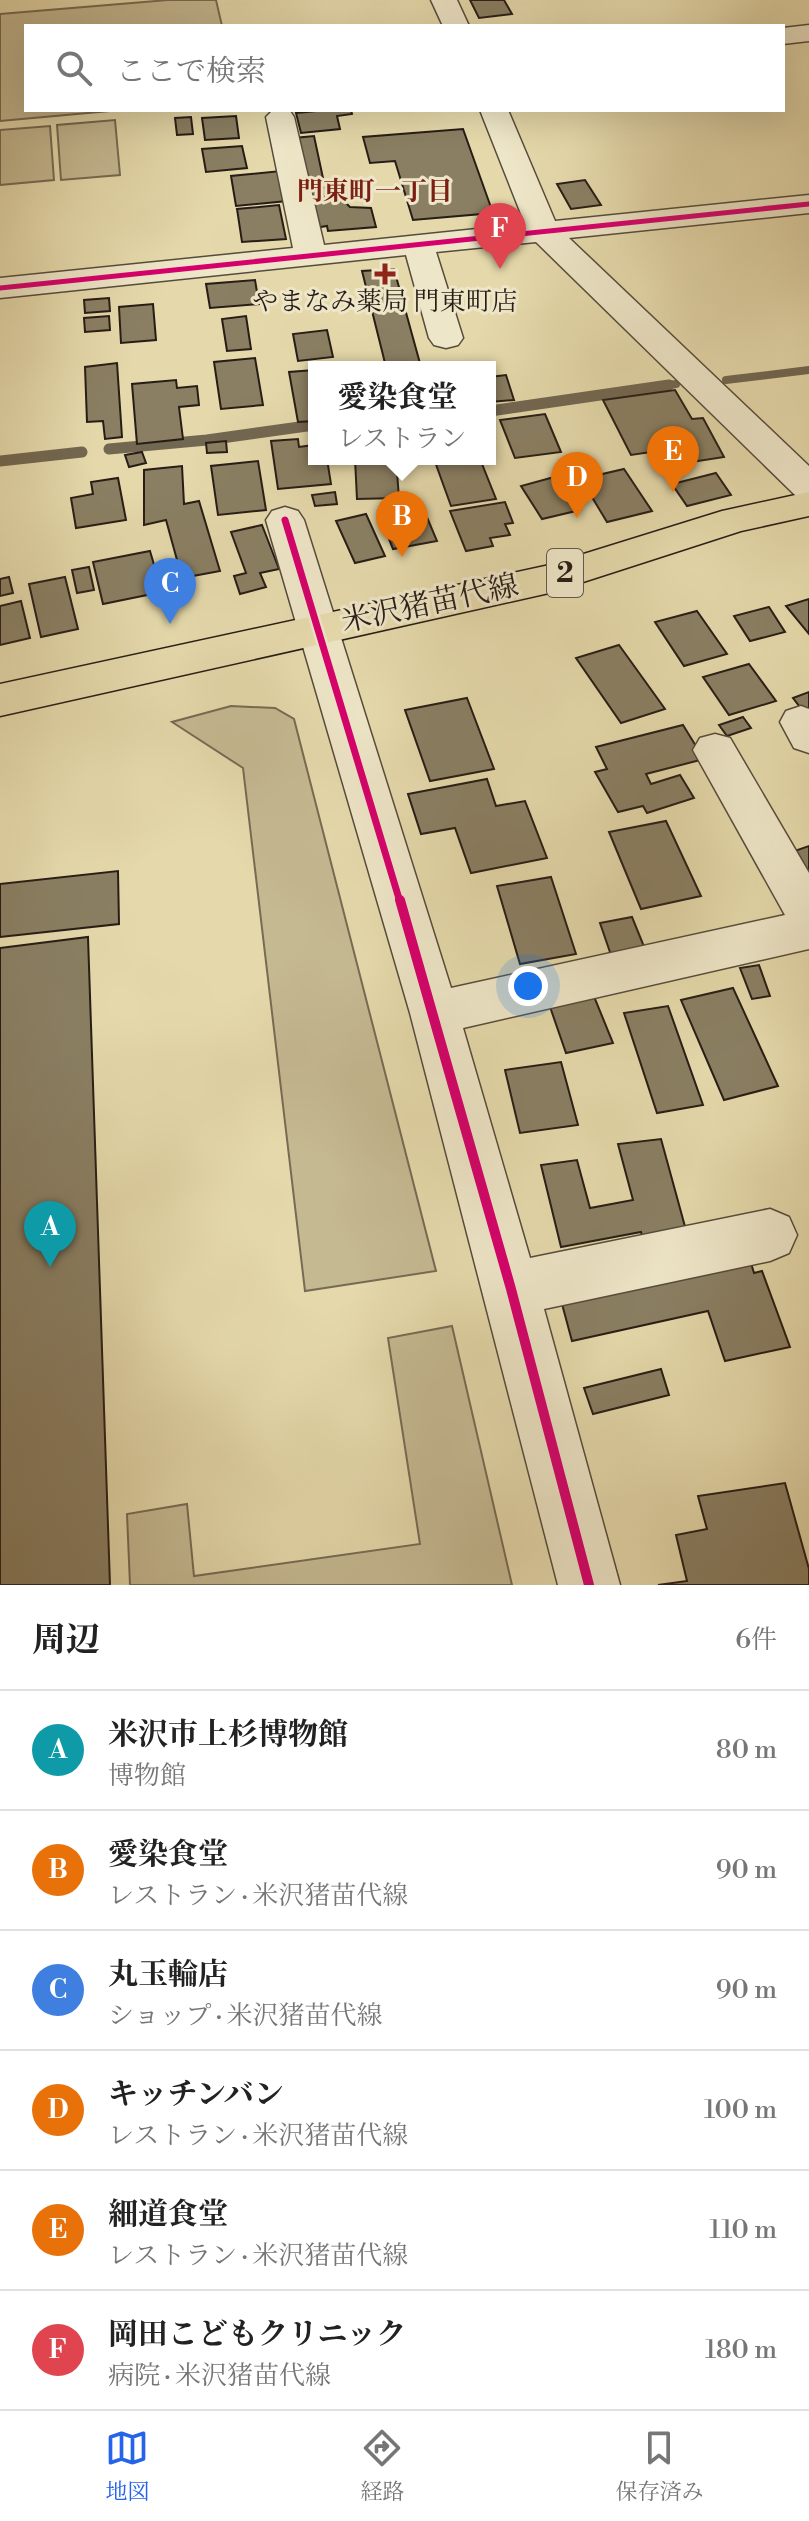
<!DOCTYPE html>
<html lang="ja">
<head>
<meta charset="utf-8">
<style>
	body { margin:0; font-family:"Libre Bodoni","Noto Serif JP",serif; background:#f2f2f2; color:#222 }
	.you { position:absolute; left:528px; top:986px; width:28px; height:28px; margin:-20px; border:6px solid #fff; border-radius:50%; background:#1a73e8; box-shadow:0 0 0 12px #1a73e833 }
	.badge { display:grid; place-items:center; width:52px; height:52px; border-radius:50%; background:#2563eb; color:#fff; font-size:26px; font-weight:700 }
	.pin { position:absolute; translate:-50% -66px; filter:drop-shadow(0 2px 4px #0008) }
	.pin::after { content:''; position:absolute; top:42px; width:28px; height:24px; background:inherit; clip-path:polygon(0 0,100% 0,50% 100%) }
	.popup { position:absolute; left:308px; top:361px; width:188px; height:104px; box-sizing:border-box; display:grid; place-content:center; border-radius:0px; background:#fff; filter:drop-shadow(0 2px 6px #0005); font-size:26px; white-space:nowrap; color:#767676 }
	.popup b { font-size:30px; color:#222 }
	.popup::after { content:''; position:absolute; left:50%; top:100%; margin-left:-16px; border:16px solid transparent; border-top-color:#fff }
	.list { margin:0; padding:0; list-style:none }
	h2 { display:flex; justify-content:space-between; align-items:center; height:104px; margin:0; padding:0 32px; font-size:34px }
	h2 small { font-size:26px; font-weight:400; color:#767676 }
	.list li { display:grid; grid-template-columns:52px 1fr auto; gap:24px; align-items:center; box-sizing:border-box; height:120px; padding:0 32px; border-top:2px solid #e0e0e0 }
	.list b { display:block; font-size:30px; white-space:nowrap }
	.list p { margin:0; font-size:26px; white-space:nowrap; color:#767676 }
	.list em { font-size:26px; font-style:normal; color:#767676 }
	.icon { flex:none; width:44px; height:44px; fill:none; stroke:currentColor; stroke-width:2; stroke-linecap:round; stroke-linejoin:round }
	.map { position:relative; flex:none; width:809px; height:1585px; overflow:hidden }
	.search { position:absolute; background:#fff; box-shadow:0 8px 32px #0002; left:24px; right:24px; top:24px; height:88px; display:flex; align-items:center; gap:20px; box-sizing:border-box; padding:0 28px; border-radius:0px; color:#767676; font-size:30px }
	.sheet { height:824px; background:#fff }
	nav { display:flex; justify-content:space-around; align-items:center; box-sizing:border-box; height:112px; border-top:2px solid #e0e0e0; background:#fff; font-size:22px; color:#767676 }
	nav a { display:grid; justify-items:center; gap:4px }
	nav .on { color:#2563eb }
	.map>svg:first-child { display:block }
	.green { fill:#c5b992; stroke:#766b54; stroke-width:2 }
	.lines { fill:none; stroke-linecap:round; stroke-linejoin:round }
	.stream-far1 { stroke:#726751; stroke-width:8 }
	.stream { stroke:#726751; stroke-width:11 }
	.building { fill:#8a7f63; stroke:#271d16; stroke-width:2 }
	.minor-casing { stroke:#564c3b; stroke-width:3 }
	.major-casing { stroke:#271d16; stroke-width:3 }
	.minor { fill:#eee6c8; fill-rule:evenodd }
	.major { fill:#e5d9ab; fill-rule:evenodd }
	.cycleway-far2-casing { stroke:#eee6c8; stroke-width:8 }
	.cycleway-far1-casing { stroke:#eee6c8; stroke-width:12 }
	.cycleway-casing { stroke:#eee6c8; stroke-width:15 }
	.cycleway-far2 { stroke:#d6006c; stroke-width:5 }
	.cycleway-far1 { stroke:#d6006c; stroke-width:7 }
	.cycleway { stroke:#d6006c; stroke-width:10 }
	.poi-dot { fill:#8f2418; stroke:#eee6c8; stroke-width:3 }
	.labels { text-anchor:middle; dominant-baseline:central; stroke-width:6; stroke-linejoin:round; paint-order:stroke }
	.far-neighbourhood-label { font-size:26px; font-weight:bold; fill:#7a1f14; stroke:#eee6c8 }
	.far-poi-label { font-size:26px; fill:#271d16; stroke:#eee6c8 }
	.shield { fill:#eee6c8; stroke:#63594b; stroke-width:2 }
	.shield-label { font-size:28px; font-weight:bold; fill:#271d16 }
	.street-label { font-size:30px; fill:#271d16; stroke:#eee6c8 }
</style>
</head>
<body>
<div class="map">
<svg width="809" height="1585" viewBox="0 0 809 1585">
	<rect width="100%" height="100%" fill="#e5d9ab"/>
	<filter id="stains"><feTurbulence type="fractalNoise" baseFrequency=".0025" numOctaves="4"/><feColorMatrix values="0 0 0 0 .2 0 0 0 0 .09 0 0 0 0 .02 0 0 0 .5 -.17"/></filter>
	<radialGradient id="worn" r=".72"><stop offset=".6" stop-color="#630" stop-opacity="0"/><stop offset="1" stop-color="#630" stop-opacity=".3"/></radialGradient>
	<!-- green -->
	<g class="green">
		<polygon points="168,0 216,0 222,26 26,26 26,110 121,110 0,121 0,14"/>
		<polygon points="115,120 120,175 61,180 57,125"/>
		<polygon points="50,126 54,180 0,185 0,130"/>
		<polygon points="231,706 275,708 294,719 436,1271 305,1291 243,768 172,722"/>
		<polygon points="452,1326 512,1585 130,1585 127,1514 187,1504 194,1576 420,1544 388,1338"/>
	</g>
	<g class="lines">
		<!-- stream-far1 -->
		<g class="stream-far1">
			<polyline points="726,380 809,370"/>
			<polyline points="657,387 676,384"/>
		</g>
		<!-- stream -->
		<g class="stream">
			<polyline points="490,411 669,385"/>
			<polyline points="109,449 207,440 314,425"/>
			<polyline points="0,461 82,452"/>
		</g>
	</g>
	<!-- building -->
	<g class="building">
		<polygon points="470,0 504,0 512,14 479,18"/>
		<polygon points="327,110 351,110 352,114 337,116 340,129 301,133 296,113"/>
		<polygon points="236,116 239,138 205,140 202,118"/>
		<polygon points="191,117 193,134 177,135 175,118"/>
		<polygon points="463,129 493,213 413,220 395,161 370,163 363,137"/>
		<polygon points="314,136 323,178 303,180 294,138"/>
		<polygon points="242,146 247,168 206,172 202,149"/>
		<polygon points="281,171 287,201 236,206 231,176"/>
		<polygon points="585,180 601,205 571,209 557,184"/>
		<polygon points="329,187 350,207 371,208 376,227 328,231 327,226 314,228 306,189"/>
		<polygon points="279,205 286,239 242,242 237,209"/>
		<polygon points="394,269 421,367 386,367 362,271"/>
		<polygon points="255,280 259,304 210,308 206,284"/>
		<polygon points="109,298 110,311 85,313 84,300"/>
		<polygon points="153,304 156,340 121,343 119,307"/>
		<polygon points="109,316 110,330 85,332 84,318"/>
		<polygon points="246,316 251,349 227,351 222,319"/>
		<polygon points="327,330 333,357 298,361 293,334"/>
		<polygon points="255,358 263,405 221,409 214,362"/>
		<polygon points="117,363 122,437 105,439 103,421 87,422 85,367"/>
		<polygon points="314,370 314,421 298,422 289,372"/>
		<polygon points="506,375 514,400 490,402 490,377"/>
		<polygon points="176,380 177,388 197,386 199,405 179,407 183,439 137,444 132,384"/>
		<polygon points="675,390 692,419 703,418 724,457 679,464 671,449 631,455 603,400"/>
		<polygon points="545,414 561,452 515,458 500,420"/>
		<polygon points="298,439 299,447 314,445 314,459 327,459 331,484 278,489 271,441"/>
		<polygon points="226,441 227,452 207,453 206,443"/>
		<polygon points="142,452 146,463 129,467 125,455"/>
		<polygon points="355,459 396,459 399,498 357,499"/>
		<polygon points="434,459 480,459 496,499 451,506"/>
		<polygon points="258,461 266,510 218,515 211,466"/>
		<polygon points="182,466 184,504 199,501 220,571 182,578 166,520 144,525 144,470"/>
		<polygon points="624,469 652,511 607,522 581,479"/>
		<polygon points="716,473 731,495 687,506 672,484"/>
		<polygon points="558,476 580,510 542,519 521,486"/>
		<polygon points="118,478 126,520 76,528 71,498 93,494 91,482"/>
		<polygon points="335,492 337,504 315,506 312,495"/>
		<polygon points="505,502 513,523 505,524 510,535 490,538 493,546 466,551 450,511"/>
		<polygon points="421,503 437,541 393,549 378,511"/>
		<polygon points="366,514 385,556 355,563 336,521"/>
		<polygon points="262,525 279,569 260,573 266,587 240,594 234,576 246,573 231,532"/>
		<polygon points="150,551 162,592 103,604 93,562"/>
		<polygon points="89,567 94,590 77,593 72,570"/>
		<polygon points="9,577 13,593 0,596 0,579"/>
		<polygon points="65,577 78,629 41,637 29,584"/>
		<polygon points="809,599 809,634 786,606"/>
		<polygon points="21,601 30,638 0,645 0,606"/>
		<polygon points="769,607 785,632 750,641 734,616"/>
		<polygon points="697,611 727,654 684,666 655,622"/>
		<polygon points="619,645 665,709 621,723 576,658"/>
		<polygon points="749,664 776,701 729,715 703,677"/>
		<polygon points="809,692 809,709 803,711 793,698"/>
		<polygon points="467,698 494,769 430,781 405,710"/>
		<polygon points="743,717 751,728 727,736 719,725"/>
		<polygon points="683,725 704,759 646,774 651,784 680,775 694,798 647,813 643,806 618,812 595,772 607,769 596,747"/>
		<polygon points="487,779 496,806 525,801 547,858 471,873 455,828 421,834 408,794"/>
		<polygon points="666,821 701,896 641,909 609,832"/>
		<polygon points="809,846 809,888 786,854"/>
		<polygon points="118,871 119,924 0,937 0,884"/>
		<polygon points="551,877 576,954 520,964 497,886"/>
		<polygon points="632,917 645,949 611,955 600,923"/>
		<polygon points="88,937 110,1585 0,1585 0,948"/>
		<polygon points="759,965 770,996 752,999 740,968"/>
		<polygon points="733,988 778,1086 724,1100 681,1000"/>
		<polygon points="593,994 613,1043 566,1053 549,1004"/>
		<polygon points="668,1006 703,1105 657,1113 624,1013"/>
		<polygon points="561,1062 578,1125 520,1133 505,1070"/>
		<polygon points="661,1139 687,1234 643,1240 641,1232 561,1247 541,1165 577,1160 590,1208 633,1200 618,1144"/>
		<polygon points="751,1263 754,1273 762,1271 790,1347 725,1361 708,1311 572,1341 562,1304"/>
		<polygon points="661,1369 669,1395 593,1414 584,1388"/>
		<polygon points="785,1483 809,1569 809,1585 658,1585 687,1581 676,1535 707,1529 698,1496"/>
	</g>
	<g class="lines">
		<!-- minor casing -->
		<g class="minor-casing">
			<g id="minor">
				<polygon points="431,0 457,0 469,26 443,26"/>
				<polygon points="809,25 809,41 783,44 783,28"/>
				<polygon points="273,110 290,111 294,117 324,245 525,224 480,110 508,110 555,221 809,195 809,213 569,238 809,466 809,499 796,496 536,242 436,252 463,338 458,345 446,348 434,345 429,338 406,255 0,298 0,278 293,248 266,117"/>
				<polygon points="285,507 298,511 304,520 451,988 785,915 693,750 700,738 715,734 730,738 809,873 809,949 463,1028 530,1258 770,1209 789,1217 797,1235 789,1253 770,1261 544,1309 620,1585 558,1585 410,1013 266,520 272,511"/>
				<polygon points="801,706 809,709 809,753 794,748 780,722 786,711"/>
			</g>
		</g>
		<!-- major casing -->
		<g class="major-casing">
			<polygon id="major" points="809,492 809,516 741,531 549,593 0,716 0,684 545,566 722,511"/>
		</g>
		<!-- minor -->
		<use href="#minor" class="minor"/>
		<!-- major -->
		<use href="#major" class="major"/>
		<!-- cycleway-far2 casing -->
		<g class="cycleway-far2-casing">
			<polyline id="cycleway-far2" points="0,288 809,204"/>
		</g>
		<!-- cycleway-far1 casing -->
		<g class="cycleway-far1-casing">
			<polyline id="cycleway-far1" points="285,520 400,902"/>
		</g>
		<!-- cycleway casing -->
		<g class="cycleway-casing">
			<polyline id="cycleway" points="400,900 511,1289 589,1585"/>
		</g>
		<!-- cycleway-far2 -->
		<use href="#cycleway-far2" class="cycleway-far2"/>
		<!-- cycleway-far1 -->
		<use href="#cycleway-far1" class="cycleway-far1"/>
		<!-- cycleway -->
		<use href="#cycleway" class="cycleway"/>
	</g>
	<!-- markers -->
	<path class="poi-dot" d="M381 262h8v8h8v8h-8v8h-8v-8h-8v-8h8z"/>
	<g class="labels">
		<!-- far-neighbourhood labels -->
		<g class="far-neighbourhood-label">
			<text x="375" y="192">門東町一丁目</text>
		</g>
		<!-- far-poi labels -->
		<g class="far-poi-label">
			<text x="385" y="302">やまなみ薬局 門東町店</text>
		</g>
		<!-- shield labels -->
		<rect class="shield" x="547" y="549" width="36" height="48" rx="6"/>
		<g class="shield-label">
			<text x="565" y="573">2</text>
		</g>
		<!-- street labels -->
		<g class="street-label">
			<text transform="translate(430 604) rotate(-12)">米沢猪苗代線</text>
		</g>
	</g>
	<rect width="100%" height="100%" filter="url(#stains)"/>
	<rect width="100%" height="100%" fill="url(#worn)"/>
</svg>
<div class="you"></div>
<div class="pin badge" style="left:50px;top:1267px;background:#0f9aa8">A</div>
<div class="pin badge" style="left:402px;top:557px;background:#e8710a">B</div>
<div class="popup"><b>愛染食堂</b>レストラン</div>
<div class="pin badge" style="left:170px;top:624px;background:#3f7fe0">C</div>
<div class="pin badge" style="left:577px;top:518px;background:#e8710a">D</div>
<div class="pin badge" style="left:673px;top:492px;background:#e8710a">E</div>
<div class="pin badge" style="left:500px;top:269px;background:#e0444e">F</div>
<div class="search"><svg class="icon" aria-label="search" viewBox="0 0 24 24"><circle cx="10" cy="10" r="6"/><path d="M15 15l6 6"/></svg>ここで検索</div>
</div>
<section class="sheet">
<h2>周辺<small>6件</small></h2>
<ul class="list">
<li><span class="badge" style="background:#0f9aa8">A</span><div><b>米沢市上杉博物館</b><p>博物館</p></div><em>80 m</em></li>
<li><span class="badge" style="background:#e8710a">B</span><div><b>愛染食堂</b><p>レストラン · 米沢猪苗代線</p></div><em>90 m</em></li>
<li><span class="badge" style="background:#3f7fe0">C</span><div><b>丸玉輪店</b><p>ショップ · 米沢猪苗代線</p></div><em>90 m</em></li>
<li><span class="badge" style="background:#e8710a">D</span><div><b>キッチンバン</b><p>レストラン · 米沢猪苗代線</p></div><em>100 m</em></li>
<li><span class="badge" style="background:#e8710a">E</span><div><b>細道食堂</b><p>レストラン · 米沢猪苗代線</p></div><em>110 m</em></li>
<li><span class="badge" style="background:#e0444e">F</span><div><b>岡田こどもクリニック</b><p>病院 · 米沢猪苗代線</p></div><em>180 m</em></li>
</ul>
</section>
<nav>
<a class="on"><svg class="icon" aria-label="map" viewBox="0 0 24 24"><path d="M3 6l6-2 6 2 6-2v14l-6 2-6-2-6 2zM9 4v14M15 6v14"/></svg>地図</a>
<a><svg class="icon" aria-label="directions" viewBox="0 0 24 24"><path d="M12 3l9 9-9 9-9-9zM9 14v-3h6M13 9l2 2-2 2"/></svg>経路</a>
<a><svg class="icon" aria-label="saved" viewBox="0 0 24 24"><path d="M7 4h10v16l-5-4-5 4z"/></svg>保存済み</a>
</nav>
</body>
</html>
